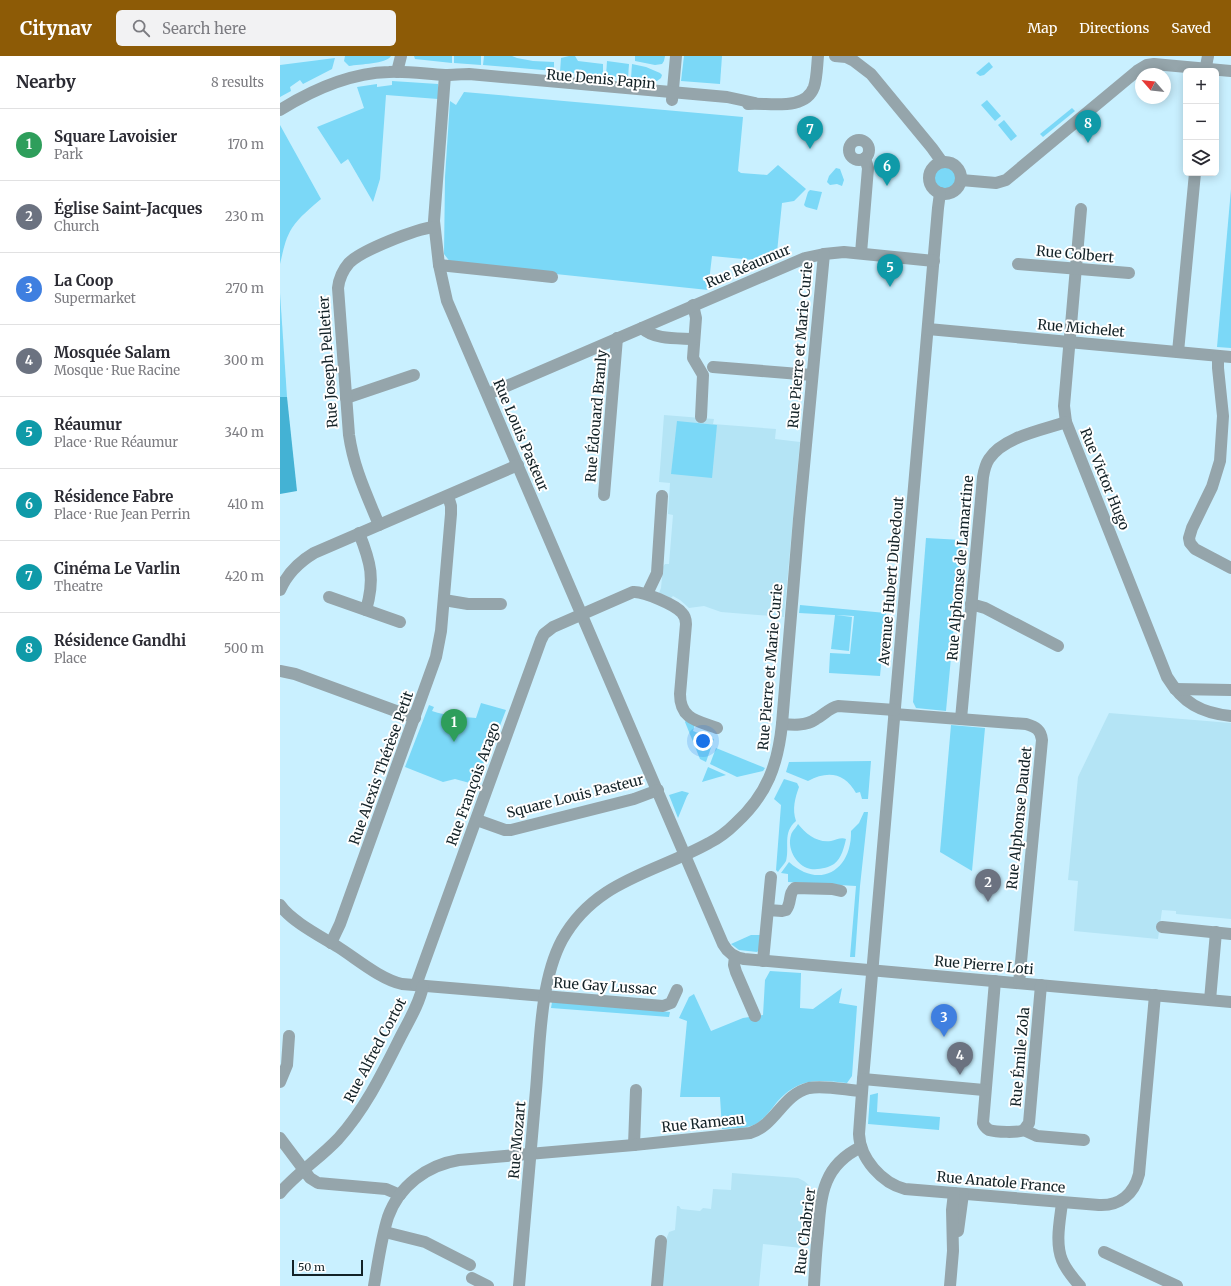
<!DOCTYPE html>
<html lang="en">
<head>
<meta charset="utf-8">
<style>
	body { margin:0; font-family:Merriweather,serif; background:#f2f2f3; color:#2b2b33 }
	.controls { position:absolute; right:12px; top:12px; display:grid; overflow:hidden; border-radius:6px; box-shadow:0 2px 10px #0003 }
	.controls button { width:36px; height:36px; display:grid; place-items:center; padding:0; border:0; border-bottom:1px solid #e1e1e2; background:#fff; color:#2b2b33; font:20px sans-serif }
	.compass { position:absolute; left:855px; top:12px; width:36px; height:36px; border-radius:50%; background:#fff; box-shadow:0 2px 10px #0003; rotate:298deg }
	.scale { position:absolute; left:12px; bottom:10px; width:71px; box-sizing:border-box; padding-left:4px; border:2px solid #132227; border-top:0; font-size:11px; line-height:14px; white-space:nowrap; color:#132227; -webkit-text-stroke:3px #fff; paint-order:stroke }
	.you { position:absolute; left:423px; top:685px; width:14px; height:14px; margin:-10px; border:3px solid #fff; border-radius:50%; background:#1a73e8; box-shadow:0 0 0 6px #1a73e833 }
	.badge { display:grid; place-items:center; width:26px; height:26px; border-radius:50%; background:#8d5b06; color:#fff; font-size:13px; font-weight:700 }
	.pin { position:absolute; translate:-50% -33px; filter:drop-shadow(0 1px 2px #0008) }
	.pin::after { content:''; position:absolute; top:21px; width:14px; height:12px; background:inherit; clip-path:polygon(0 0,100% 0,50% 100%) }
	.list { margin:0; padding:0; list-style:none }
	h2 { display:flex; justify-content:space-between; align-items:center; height:52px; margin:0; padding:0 16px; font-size:17px }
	h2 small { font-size:13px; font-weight:400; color:#7c7c81 }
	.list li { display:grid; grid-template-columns:26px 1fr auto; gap:12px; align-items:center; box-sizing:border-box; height:72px; padding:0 16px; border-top:1px solid #e1e1e2 }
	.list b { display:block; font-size:15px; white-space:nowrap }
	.list p { margin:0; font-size:13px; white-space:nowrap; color:#7c7c81 }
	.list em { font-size:13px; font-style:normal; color:#7c7c81 }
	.icon { flex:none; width:22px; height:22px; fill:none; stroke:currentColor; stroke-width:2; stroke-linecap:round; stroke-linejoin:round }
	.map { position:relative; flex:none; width:951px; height:1230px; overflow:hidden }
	header { display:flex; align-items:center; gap:24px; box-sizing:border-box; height:56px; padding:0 20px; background:#8d5b06; color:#fff }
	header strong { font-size:19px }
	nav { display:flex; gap:22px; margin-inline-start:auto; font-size:14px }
	.search { width:280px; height:36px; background:#f2f2f3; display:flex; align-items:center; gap:10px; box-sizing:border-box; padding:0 14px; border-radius:6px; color:#7c7c81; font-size:15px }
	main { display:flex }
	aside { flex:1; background:#fff }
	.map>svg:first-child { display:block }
	.built { fill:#b4e4f5 }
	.green { fill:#7bd8f7 }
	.forest { fill:#44b2d4 }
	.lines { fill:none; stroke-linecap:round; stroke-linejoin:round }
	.minor { stroke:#95a5ab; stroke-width:12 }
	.labels { text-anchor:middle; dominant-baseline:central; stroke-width:4; stroke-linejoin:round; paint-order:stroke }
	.street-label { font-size:14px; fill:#132227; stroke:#fff }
</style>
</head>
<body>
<header>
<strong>Citynav</strong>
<div class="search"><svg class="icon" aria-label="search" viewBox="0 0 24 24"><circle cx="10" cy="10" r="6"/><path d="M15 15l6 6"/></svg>Search here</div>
<nav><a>Map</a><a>Directions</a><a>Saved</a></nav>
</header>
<main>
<aside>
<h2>Nearby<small>8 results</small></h2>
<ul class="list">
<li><span class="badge" style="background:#2e9e5b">1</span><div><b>Square Lavoisier</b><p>Park</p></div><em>170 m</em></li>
<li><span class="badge" style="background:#6b7280">2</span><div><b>Église Saint-Jacques</b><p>Church</p></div><em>230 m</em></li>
<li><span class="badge" style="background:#3f7fe0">3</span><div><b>La Coop</b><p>Supermarket</p></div><em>270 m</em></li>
<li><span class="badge" style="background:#6b7280">4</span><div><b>Mosquée Salam</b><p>Mosque · Rue Racine</p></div><em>300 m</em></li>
<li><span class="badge" style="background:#0f9aa8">5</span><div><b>Réaumur</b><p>Place · Rue Réaumur</p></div><em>340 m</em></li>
<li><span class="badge" style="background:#0f9aa8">6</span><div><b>Résidence Fabre</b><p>Place · Rue Jean Perrin</p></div><em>410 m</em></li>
<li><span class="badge" style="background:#0f9aa8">7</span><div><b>Cinéma Le Varlin</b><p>Theatre</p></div><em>420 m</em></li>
<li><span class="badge" style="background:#0f9aa8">8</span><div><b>Résidence Gandhi</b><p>Place</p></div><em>500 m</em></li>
</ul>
</aside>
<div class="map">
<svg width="951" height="1230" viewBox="0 0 951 1230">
	<rect width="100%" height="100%" fill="#c9f0ff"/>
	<!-- built -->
	<g class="built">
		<polygon points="384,359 434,363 433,368 496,373 495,383 520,386 504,561 441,556 424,550 409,552 400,544 393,540 391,542 379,537 381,532 383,511 385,508 389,508 393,459 388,458 390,427 379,426"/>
		<polygon points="829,657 951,667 951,863 896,858 896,855 882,854 878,883 794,875 798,825 788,824 798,721"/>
		<polygon points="452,1117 518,1122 524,1125 530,1130 534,1137 534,1142 532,1170 523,1170 522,1192 483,1188 479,1230 382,1230 387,1181 389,1176 395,1174 397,1150 399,1150 401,1153 420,1155 423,1152 431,1153 433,1133 451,1134"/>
	</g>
	<!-- green -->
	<g class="green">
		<path d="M65 0H111C106 8 80 8 69 10L64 5Z"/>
		<polygon points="134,0 172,0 172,7 135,3"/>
		<polygon points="174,0 201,0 201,9 174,7"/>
		<polygon points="204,0 232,0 237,2 253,5 274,6 274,15 203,9"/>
		<polygon points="289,0 295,0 298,5 323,8 323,19 280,16 281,2"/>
		<polygon points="355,0 385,0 384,5 382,8 375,9 355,5"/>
		<polygon points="404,0 442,0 440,28 401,25"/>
		<polygon points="55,2 52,13 23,28 20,24 10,31 11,35 0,41 0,9"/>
		<polygon points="327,5 349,8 348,22 326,20"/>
		<polygon points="709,6 713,11 704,19 700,20 696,17"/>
		<polygon points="352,8 366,11 380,17 382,19 381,22 377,25 351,22"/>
		<polygon points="112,25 158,28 158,43 106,39 100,123 93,146 68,103 61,108 37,71 84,52 77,31 97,28 97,31 112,29"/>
		<polygon points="184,36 463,61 458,115 461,117 487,119 498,109 526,133 514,145 502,147 496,206 432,200 428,234 171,207 164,198 165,121 170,45 176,49"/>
		<polygon points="707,44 721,60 715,65 701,49"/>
		<polygon points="792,52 795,55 763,81 760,78"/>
		<polygon points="724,64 737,80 731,85 718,69"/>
		<path d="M0 69 41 143C32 151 19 161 12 172 5 183 3 196 0 208Z"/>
		<circle cx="665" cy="122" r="12"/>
		<polygon points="556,112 560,113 564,124 562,130 557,128 550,129 547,126 549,120"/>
		<polygon points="951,133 951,292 937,291"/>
		<polygon points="530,134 542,136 537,154 526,151 524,149 528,136"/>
		<polygon points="0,237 7,341 0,341"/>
		<polygon points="397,365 437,369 432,422 391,418"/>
		<polygon points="646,482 682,484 666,655 636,652 633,646"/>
		<polygon points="520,549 606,557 600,620 549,617 550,597 570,598 574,560 556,559 572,561 569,595 551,593 555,559 519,557"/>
		<path d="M201 647 226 654 197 729 175 723 163 726 125 711 149 649 154 651 152 655C167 660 181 661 196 662Z"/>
		<polygon points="406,664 415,668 413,675 434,683 426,706 420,703 405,666"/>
		<polygon points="671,669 705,672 692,815 660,796"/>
		<polygon points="436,692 485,712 483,715 457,721 430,708"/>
		<path d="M591 705 588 743H582L580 736 576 737C565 717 548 714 528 725L506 716 509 706Z"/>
		<polygon points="428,711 446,719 422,726"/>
		<path d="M504 723 517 727 519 731C515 742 512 753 516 765 502 777 510 791 506 805 504 809 500 812 498 816L496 814 501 749 494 743Z"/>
		<polygon points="402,735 409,737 407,740 398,762 389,739"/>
		<path d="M584 756H588L580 830 575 901H570L576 830 508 826V818L501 817 509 806C540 834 572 814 571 775L579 767Z"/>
		<path d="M518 768C526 778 537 787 551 785 556 784 561 781 566 783 564 791 562 802 554 808 548 812 535 815 527 812 515 807 507 792 511 779 512 775 516 772 518 768Z"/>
		<polygon points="471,879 480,879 479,894 477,896 459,894 451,888"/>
		<path d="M490 915 521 917 520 952 533 953 562 932 559 947 577 950 572 1020 567 1027C537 1024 520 1021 497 1046 491 1054 484 1063 476 1068 467 1073 453 1072 442 1073L440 1041H400L407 965 399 962 409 941 414 938 431 975 463 962 483 959 485 924Z"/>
		<polygon points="272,946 390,956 389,961 271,952"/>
		<polygon points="598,1037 597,1056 660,1061 659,1074 588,1068 590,1039"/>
	</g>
	<!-- forest -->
	<polygon class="forest" points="0,341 7,341 17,435 0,438"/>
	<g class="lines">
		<!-- minor -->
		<g class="minor">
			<polyline points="555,0 566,1 574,5 591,18 652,92 662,106"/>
			<polyline points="925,15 928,0"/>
			<polyline points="117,16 121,0"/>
			<path d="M165 19 154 165 159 209 167 245 443 888C448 897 454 901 464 903L951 946"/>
			<polyline points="392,44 396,0"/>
			<path d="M468 48C488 46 525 56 534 31 537 22 537 10 538 0"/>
			<path d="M0 54C32 34 70 17 109 16 128 15 146 18 165 19 173 19 181 18 189 18L447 41 475 47"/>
			<circle cx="579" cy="94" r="10"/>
			<circle cx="665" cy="122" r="16"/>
			<polyline points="681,124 716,127 726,124 857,15 867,9 874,8 951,15"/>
			<path d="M660 137 658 152 583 1023 579 1078C580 1103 602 1127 625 1133L819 1149C840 1150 854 1138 859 1118L875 939"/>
			<path d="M801 153 784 350 786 366 887 621C903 647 921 657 951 660"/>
			<polyline points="581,197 588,112 585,102"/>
			<polyline points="738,208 849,217"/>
			<polyline points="159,209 272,221"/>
			<polyline points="413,249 416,262 413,302 423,319 421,361"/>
			<path d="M362 272C375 284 397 282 414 283"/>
			<polyline points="648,273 951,301"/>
			<polyline points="898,296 915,117"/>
			<polyline points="938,300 938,312 943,360 940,405 932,431 912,472 909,482 910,487 915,493 951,512"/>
			<polyline points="433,311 532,319"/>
			<polyline points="208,338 525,202 544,198 564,196 654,205"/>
			<polyline points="66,342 134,319"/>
			<polyline points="324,439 337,282"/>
			<path d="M99 469C86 437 74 413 69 379L58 232C59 223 63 214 69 207 82 194 136 173 154 171"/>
			<path d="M79 477C91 507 95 523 86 554"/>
			<path d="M0 534C7 518 19 506 34 497L238 409"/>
			<polyline points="367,538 377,517 382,440"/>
			<polyline points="49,541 120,566"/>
			<polyline points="164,544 188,548 221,548"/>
			<polyline points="691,548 705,552 778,590"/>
			<polyline points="0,615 15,618 135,662"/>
			<polyline points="895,633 951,634"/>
			<path d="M614 658 746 668C756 671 761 674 762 684L739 927"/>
			<path d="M681 663 703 421C704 415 705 409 709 403 723 381 762 374 786 366"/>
			<path d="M502 668C513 669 526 670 536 663 544 659 549 652 558 650L615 654"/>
			<polyline points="197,764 225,774 231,774 354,743 378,734"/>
			<path d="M0 849C11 865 40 880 58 891 77 903 100 923 122 928L383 950 391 947 397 934"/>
			<path d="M488 854 502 855 506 854C512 847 508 837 515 832L552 833 561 835"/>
			<polyline points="882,871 951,878"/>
			<polyline points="51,887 60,868 156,601 161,575 171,458 171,450 168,440"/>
			<polyline points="455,901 454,909 456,916 475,960"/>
			<polyline points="483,905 491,821"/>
			<path d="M715 925 703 1067C704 1070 706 1072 709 1074 716 1076 738 1077 744 1074"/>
			<path d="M136 929 261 584 264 578 273 571 353 536C363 535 396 549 402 557 405 560 406 564 406 568L400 638C400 663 417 665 437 672"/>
			<polyline points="930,944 936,876"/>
			<polyline points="583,1023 704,1034"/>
			<polyline points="0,1026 7,1009 9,980"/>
			<polyline points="744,1074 749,1067 761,929"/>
			<polyline points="744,1074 757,1080 804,1084"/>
			<polyline points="0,1082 30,1122 38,1127 106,1133 120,1139"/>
			<polyline points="354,1089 356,1034"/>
			<path d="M0 1137C17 1117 40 1102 58 1083 85 1053 102 1018 120 982 128 966 139 949 143 930"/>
			<path d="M782 1147C780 1164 775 1187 782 1204 786 1214 793 1222 800 1230"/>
			<polyline points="678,1175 683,1138"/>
			<polyline points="105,1176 145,1186 190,1209"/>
			<polyline points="824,1196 897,1230"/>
			<polyline points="192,1222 208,1230"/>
			<path d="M94 1230C98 1207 101 1183 108 1161 119 1130 147 1109 179 1104L354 1089 470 1077C496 1069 502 1039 529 1032 544 1029 566 1034 582 1035"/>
			<path d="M239 1230C245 1165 250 1099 256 1034 260 988 260 925 282 884 315 824 375 817 429 787 439 782 448 775 456 767 487 739 498 708 502 668L519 463 544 198"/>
			<polyline points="377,1230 381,1185"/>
			<path d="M534 1230C535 1212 536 1195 538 1177 541 1140 542 1110 581 1091"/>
			<polyline points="670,1230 673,1195 672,1154 674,1137"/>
		</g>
	</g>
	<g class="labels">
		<!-- street labels -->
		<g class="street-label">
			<text transform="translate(321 23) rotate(5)">Rue Denis Papin</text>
			<text transform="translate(795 198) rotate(5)">Rue Colbert</text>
			<text transform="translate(468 210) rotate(-23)">Rue Réaumur</text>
			<text transform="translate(801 272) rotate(5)">Rue Michelet</text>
			<text transform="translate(520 289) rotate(-85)">Rue Pierre et Marie Curie</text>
			<text transform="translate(48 306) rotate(-94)">Rue Joseph Pelletier</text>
			<text transform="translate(316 360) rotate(-85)">Rue Édouard Branly</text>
			<text transform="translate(241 379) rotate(67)">Rue Louis Pasteur</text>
			<text transform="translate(825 423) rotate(68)">Rue Victor Hugo</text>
			<text transform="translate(680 512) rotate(-85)">Rue Alphonse de Lamartine</text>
			<text transform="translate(611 525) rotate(-85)">Avenue Hubert Dubedout</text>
			<text transform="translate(490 611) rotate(-85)">Rue Pierre et Marie Curie</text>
			<text transform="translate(101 712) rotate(-70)">Rue Alexis Thérèse Petit</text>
			<text transform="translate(193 728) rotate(-70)">Rue François Arago</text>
			<text transform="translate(295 740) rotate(-14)">Square Louis Pasteur</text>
			<text transform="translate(739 762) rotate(-84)">Rue Alphonse Daudet</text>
			<text transform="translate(704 909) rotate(5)">Rue Pierre Loti</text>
			<text transform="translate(325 930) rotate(4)">Rue Gay Lussac</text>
			<text transform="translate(95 994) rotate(-62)">Rue Alfred Cortot</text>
			<text transform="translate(740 1001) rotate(-85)">Rue Émile Zola</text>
			<text transform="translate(423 1067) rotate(-6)">Rue Rameau</text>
			<text transform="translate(237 1084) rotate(-85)">Rue Mozart</text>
			<text transform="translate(721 1126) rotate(5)">Rue Anatole France</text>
			<text transform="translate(525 1175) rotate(-83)">Rue Chabrier</text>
		</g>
	</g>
</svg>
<div class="controls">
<button>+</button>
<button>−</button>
<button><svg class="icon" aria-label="layers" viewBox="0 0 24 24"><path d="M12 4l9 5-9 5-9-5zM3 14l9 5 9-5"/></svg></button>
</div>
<svg class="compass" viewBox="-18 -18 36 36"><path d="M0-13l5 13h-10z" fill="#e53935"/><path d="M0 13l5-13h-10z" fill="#7c7c81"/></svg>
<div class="scale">50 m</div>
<div class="you"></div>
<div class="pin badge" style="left:174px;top:686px;background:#2e9e5b">1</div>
<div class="pin badge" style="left:708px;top:846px;background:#6b7280">2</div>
<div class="pin badge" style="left:664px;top:981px;background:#3f7fe0">3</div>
<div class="pin badge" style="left:680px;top:1019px;background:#6b7280">4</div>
<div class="pin badge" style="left:610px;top:231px;background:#0f9aa8">5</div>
<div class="pin badge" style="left:607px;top:130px;background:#0f9aa8">6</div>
<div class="pin badge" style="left:530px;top:93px;background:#0f9aa8">7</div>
<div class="pin badge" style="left:808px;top:87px;background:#0f9aa8">8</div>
</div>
</main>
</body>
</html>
